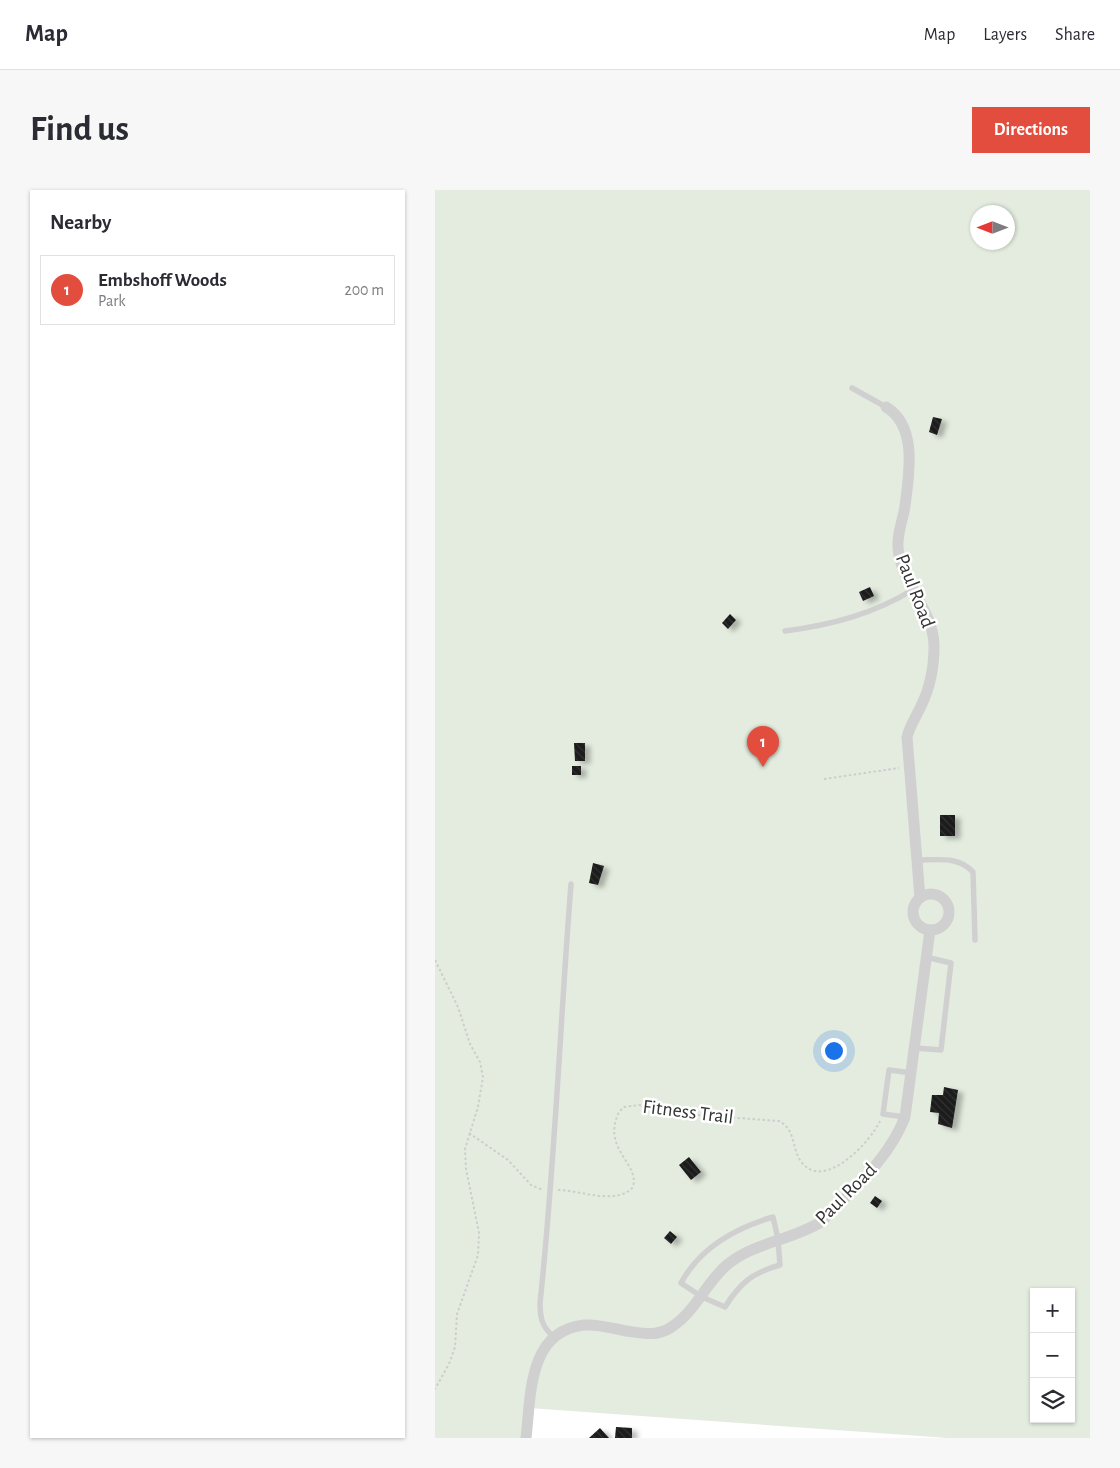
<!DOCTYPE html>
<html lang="en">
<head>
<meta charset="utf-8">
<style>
	body { margin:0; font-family:"Alegreya Sans",sans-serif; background:#f7f7f7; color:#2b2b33 }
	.controls { position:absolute; right:15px; bottom:15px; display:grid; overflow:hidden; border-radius:0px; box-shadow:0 1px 4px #0004 }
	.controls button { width:45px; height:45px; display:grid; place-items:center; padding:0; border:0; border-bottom:1px solid #e1e1e2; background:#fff; color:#2b2b33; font:25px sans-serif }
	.compass { position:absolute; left:535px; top:15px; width:45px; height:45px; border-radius:50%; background:#fff; box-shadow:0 1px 4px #0004; rotate:270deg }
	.you { position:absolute; left:398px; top:860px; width:18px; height:18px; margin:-12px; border:4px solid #fff; border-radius:50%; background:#1a73e8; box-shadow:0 0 0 8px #1a73e833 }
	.badge { display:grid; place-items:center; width:32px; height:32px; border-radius:50%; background:#e24d3d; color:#fff; font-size:16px; font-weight:700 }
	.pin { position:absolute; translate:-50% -41px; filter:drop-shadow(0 1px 2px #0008) }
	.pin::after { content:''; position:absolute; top:26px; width:18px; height:15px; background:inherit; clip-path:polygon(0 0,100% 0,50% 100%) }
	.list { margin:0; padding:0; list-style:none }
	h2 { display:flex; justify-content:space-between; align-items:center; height:65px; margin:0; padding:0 20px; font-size:21px }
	h2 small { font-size:16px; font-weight:400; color:#7c7c81 }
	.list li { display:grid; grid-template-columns:32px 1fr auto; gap:15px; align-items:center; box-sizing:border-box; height:70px; margin:0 10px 10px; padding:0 10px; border:1px solid #e1e1e2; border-radius:0px }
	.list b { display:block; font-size:19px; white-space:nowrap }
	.list p { margin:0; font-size:16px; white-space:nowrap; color:#7c7c81 }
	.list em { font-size:16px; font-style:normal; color:#7c7c81 }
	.icon { flex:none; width:28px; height:28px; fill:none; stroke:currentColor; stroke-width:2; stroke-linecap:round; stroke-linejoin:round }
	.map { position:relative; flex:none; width:655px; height:1248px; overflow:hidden; border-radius:0px }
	header { display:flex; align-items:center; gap:30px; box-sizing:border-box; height:70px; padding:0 25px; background:#fff; border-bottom:1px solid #e1e1e2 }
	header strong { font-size:24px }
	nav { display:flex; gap:28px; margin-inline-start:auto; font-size:18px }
	.intro { display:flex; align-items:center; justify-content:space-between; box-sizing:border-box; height:120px; padding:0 30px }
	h1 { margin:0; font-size:35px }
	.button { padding:12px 22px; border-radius:0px; background:#e24d3d; color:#fff; font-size:18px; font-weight:700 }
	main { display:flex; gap:30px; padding:0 30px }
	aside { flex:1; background:#fff; border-radius:0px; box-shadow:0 1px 4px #0004 }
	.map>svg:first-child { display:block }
	.green { fill:#e4ecdf; fill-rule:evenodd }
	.building { fill:url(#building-back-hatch); filter:url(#shadow) }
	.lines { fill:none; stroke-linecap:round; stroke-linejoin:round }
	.path { stroke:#cdcdcd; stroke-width:2; stroke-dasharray:2.5 2.5; stroke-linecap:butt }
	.lane { stroke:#d0d0d0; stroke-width:5.5 }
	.street { stroke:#d0d0d0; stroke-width:11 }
	.labels { text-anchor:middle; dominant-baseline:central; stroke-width:5; stroke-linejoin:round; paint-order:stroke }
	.street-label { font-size:20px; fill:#333; stroke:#fff }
</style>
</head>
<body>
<header>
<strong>Map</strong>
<nav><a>Map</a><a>Layers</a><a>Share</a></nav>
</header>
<div class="intro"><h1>Find us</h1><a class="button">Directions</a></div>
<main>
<aside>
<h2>Nearby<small></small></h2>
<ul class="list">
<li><span class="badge">1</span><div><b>Embshoff Woods</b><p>Park</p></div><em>200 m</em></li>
</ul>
</aside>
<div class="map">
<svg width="655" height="1248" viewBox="0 0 655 1248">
	<defs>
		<pattern id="building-back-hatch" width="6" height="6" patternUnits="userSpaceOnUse" patternTransform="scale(1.25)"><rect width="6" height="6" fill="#1a1a1a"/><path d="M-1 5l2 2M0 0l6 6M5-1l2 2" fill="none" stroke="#333"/></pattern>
		<filter id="shadow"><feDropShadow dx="5.5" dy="3" stdDeviation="2.5" flood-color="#0004"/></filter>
	</defs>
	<rect width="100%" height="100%" fill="#fff"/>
	<!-- green -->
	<path class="green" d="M0 0H655V1248H513L94 1218 91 1248H0ZM542 22H572V52H542ZM599 1102H636V1229H599Z"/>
	<!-- building -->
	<g class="building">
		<polygon points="498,227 507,229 502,245 494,242"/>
		<polygon points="435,397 439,406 428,411 424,402"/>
		<polygon points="295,424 301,430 293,439 287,433"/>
		<polygon points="139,553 150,553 150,571 140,571"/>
		<rect x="137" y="576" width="9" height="9"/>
		<rect x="505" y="625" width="15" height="21"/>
		<polygon points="158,673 169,676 163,695 154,693"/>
		<polygon points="509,897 523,900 517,938 503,934 504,923 495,922 497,905 508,905"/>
		<polygon points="254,967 266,982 256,990 244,975"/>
		<polygon points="440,1006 447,1011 442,1018 435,1013"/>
		<polygon points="235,1041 242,1047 236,1054 229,1048"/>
		<polygon points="181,1237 197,1238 197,1248 180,1248"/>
		<polygon points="165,1238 174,1248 154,1248"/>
	</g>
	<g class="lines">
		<!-- path -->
		<g class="path">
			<polyline points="389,589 464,578"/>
			<polyline points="0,770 23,817 35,854 45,872 48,887 43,917 30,959 31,979 44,1043 43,1065 22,1124 20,1157 14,1174 0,1199"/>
			<polyline points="34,943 73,970 96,995 108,1000"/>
			<path d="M123 1000C144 1000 182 1016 198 997 205 973 166 959 184 922L189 917 204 915 249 924 344 931C362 940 356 961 368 974 391 1000 436 951 445 931"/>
		</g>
		<!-- lane -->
		<g class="lane">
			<polyline points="417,198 451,217"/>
			<path d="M350 441C396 435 439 424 479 399"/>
			<path d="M483 670C503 670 524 666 538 682L540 750"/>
			<polyline points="480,858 506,860 516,773 491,767"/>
			<polyline points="470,927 448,924 454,880 477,883"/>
			<path d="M338 1027 343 1049 345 1075C317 1083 305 1093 290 1117L267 1107 246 1093C265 1058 300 1038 338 1027Z"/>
			<path d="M119 1147C107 1137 105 1128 105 1113 120 974 125 834 136 694"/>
		</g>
		<!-- street -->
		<g class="street">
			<path d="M451 217C483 236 474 285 470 316 468 330 462 343 463 357 464 390 499 420 499 456 499 476 495 498 486 516 481 527 475 535 472 547L485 708"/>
			<circle cx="496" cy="722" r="18"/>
			<path d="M91 1248C96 1205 93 1141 149 1135 163 1134 177 1138 191 1141 206 1143 221 1147 235 1138 261 1122 270 1093 293 1074 321 1052 357 1050 386 1032 417 1000 454 969 470 927L495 740"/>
		</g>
	</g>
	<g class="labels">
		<!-- street labels -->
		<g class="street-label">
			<text transform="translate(480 401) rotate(69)">Paul Road</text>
			<text transform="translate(253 922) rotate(7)">Fitness Trail</text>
			<text transform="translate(411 1004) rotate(-45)">Paul Road</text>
		</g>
	</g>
</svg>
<div class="controls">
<button>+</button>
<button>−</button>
<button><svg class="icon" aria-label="layers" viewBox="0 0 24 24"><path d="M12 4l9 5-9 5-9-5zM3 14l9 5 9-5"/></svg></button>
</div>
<svg class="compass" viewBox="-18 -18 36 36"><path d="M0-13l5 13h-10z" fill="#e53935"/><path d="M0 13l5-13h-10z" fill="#7c7c81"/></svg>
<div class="you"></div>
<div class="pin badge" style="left:328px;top:577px">1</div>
</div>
</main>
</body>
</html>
